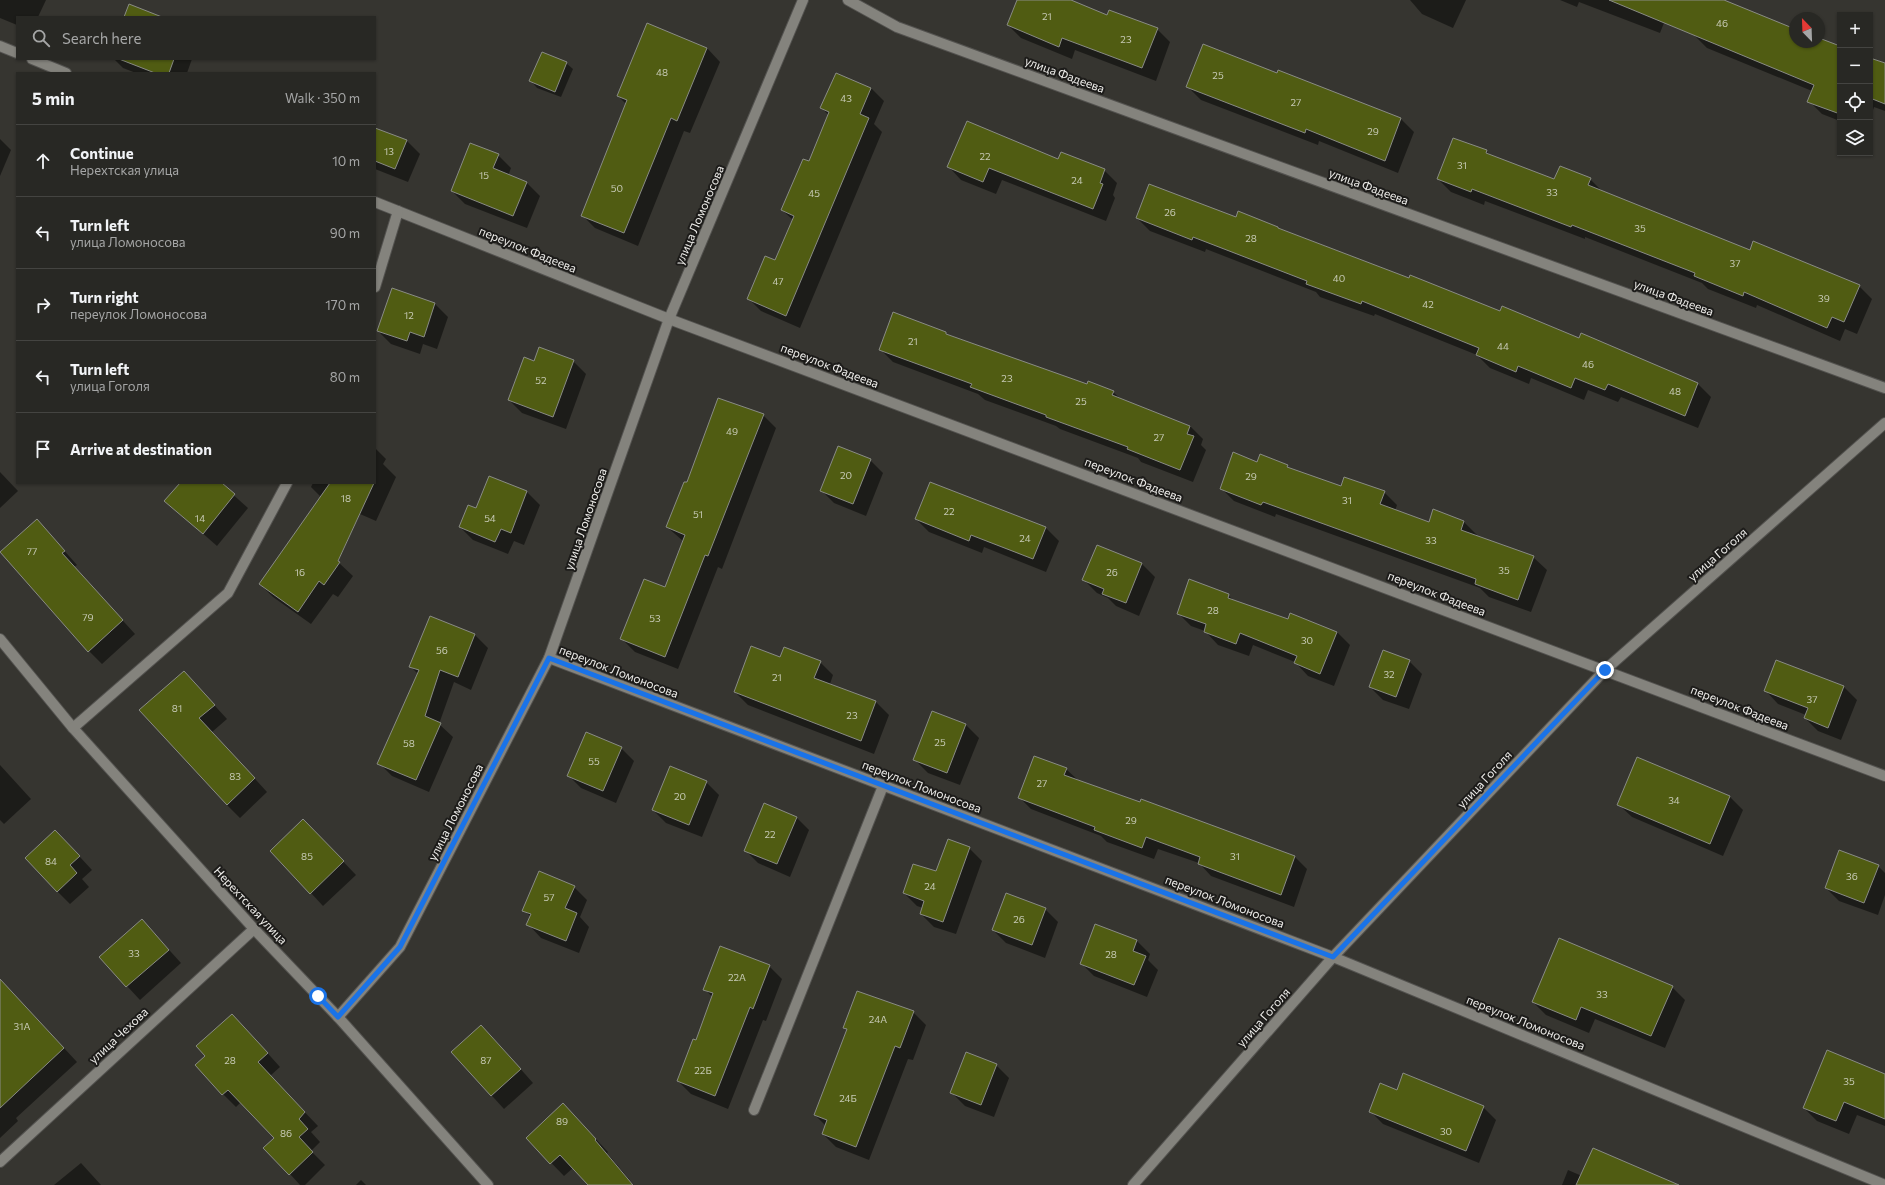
<!DOCTYPE html>
<html lang="en">
<head>
<meta charset="utf-8">
<style>
	body { margin:0; font-family:Commissioner,sans-serif; background:#30302c; color:#f1f3f6 }
	.controls { position:absolute; right:12px; top:12px; display:grid; overflow:hidden; border-radius:0px; box-shadow:0 1px 3px #0004 }
	.controls button { width:36px; height:36px; display:grid; place-items:center; padding:0; border:0; border-bottom:1px solid #444441; background:#282824; color:#f1f3f6; font:20px sans-serif }
	.compass { position:absolute; left:1789px; top:12px; width:36px; height:36px; border-radius:50%; background:#282824; box-shadow:0 1px 3px #0004; rotate:337deg }
	.stop { position:absolute; width:12px; height:12px; margin:-9px; border:3px solid #1a73e8; border-radius:50%; background:#fff }
	.stop.end { background:#1a73e8; border-color:#fff; box-shadow:0 1px 4px #0008 }
	.list { margin:0; padding:0; list-style:none }
	h2 { display:flex; justify-content:space-between; align-items:center; height:52px; margin:0; padding:0 16px; font-size:17px }
	h2 small { font-size:13px; font-weight:400; color:#a5a6a6 }
	.list li { display:grid; grid-template-columns:26px 1fr auto; gap:12px; align-items:center; box-sizing:border-box; height:72px; padding:0 16px; border-top:1px solid #444441 }
	.list b { display:block; font-size:15px; white-space:nowrap }
	.list p { margin:0; font-size:13px; white-space:nowrap; color:#a5a6a6 }
	.list em { font-size:13px; font-style:normal; color:#a5a6a6 }
	.icon { flex:none; width:22px; height:22px; fill:none; stroke:currentColor; stroke-width:2; stroke-linecap:round; stroke-linejoin:round }
	.map { position:relative; flex:none; width:1885px; height:1185px; overflow:hidden }
	.search { position:absolute; background:#282824; box-shadow:0 1px 3px #0004; left:16px; top:16px; width:360px; height:44px; display:flex; align-items:center; gap:10px; box-sizing:border-box; padding:0 14px; border-radius:0px; color:#a5a6a6; font-size:15px }
	.panel { position:absolute; background:#282824; box-shadow:0 1px 3px #0004; left:16px; top:72px; width:360px; height:412px; border-radius:0px }
	.map>svg:first-child { display:block }
	.shadow { fill:#0007 }
	.building { fill:#505c12; stroke:#898b85 }
	.lines { fill:none; stroke-linecap:round; stroke-linejoin:round }
	.service-casing { stroke:#53524f; stroke-width:12 }
	.minor-casing { stroke:#53524f; stroke-width:12 }
	.service { stroke:#84837d; stroke-width:10 }
	.minor { stroke:#84837d; stroke-width:10 }
	.route { stroke:#1a73e8; stroke-width:5 }
	.labels { text-anchor:middle; dominant-baseline:central; stroke-width:4; stroke-linejoin:round; paint-order:stroke }
	.number-label { font-size:10px; fill:#c6c9b4 }
	.street-label { font-size:12px; fill:#eeedea; stroke:#1d1c1a }
</style>
</head>
<body>
<div class="map">
<svg width="1885" height="1185" viewBox="0 0 1885 1185">
	<rect width="100%" height="100%" fill="#363530"/>
	<!-- shadow -->
	<g class="shadow">
		<polygon points="0,0 46,0 38,17 17,17 17,25 0,18"/>
		<polygon points="1019,0 1068,0 1108,16 1157,29 1170,42 1156,81 1075,50 1072,59 1021,38 1008,25"/>
		<polygon points="1410,0 1466,0 1453,28 1422,14"/>
		<polygon points="1560,0 1673,0 1660,33 1579,2 1577,7"/>
		<polygon points="1708,0 1721,0 1795,31 1795,42 1819,42 1819,40 1840,47 1840,121 1822,114 1809,101 1812,91 1707,48 1694,35"/>
		<polygon points="707,48 720,62 690,133 684,131 638,246 595,228 582,215 626,104 618,96"/>
		<polygon points="114,59 192,59 187,73 136,73 123,68"/>
		<polygon points="1870,59 1885,64 1885,111 1874,107 1870,119"/>
		<polygon points="566,63 573,69 561,97 537,88 531,81"/>
		<polygon points="1278,71 1401,119 1414,132 1398,173 1319,141 1318,145 1201,100 1188,87 1277,74"/>
		<polygon points="871,88 884,101 874,124 882,132 800,328 761,311 748,298 775,262 793,220 782,210 809,162 829,116 822,108"/>
		<polygon points="375,129 407,141 420,154 408,182 375,169"/>
		<polygon points="0,139 11,150 0,176"/>
		<polygon points="1486,151 1491,156 1555,180 1590,179 1603,192 1750,251 1859,286 1872,299 1857,334 1845,329 1840,341 1757,305 1756,308 1708,289 1702,283 1585,237 1585,239 1485,201 1484,205 1451,192 1438,179"/>
		<polygon points="498,155 511,168 508,176 527,183 540,196 527,228 465,204 452,191"/>
		<polygon points="1058,160 1104,170 1117,183 1113,195 1115,198 1106,221 1002,180 996,194 961,180 948,166"/>
		<polygon points="1137,218 1236,218 1278,228 1500,313 1579,339 1581,334 1698,384 1711,397 1698,428 1621,397 1618,402 1588,390 1584,400 1531,378 1529,384 1490,368 1477,355 1375,314 1374,316 1320,297 1316,292 1206,249 1205,252 1150,231"/>
		<polygon points="392,289 435,304 448,317 437,349 423,344 420,354 391,344 378,331"/>
		<polygon points="946,333 948,335 1088,386 1113,392 1121,399 1190,426 1203,439 1201,445 1206,450 1193,482 1141,462 1138,458 1060,429 1056,426 985,400 978,394 893,362 880,349"/>
		<polygon points="573,361 586,374 566,429 522,413 509,400 535,362"/>
		<polygon points="763,415 776,428 722,569 718,567 678,669 635,652 622,639 665,588 683,541 667,527 687,484"/>
		<polygon points="375,448 386,459 383,464 396,477 376,521 360,514 338,562 353,576 338,597 333,594 311,624 273,597 260,584 321,497 311,487 313,483 375,483"/>
		<polygon points="870,460 883,473 866,516 834,503 821,490"/>
		<polygon points="1258,463 1287,466 1291,470 1341,488 1384,492 1397,505 1395,511 1429,523 1464,522 1477,535 1476,537 1533,557 1547,570 1531,612 1489,597 1480,588 1276,514 1275,517 1234,501 1221,488"/>
		<polygon points="0,472 18,491 0,508"/>
		<polygon points="489,477 527,492 540,505 524,545 514,541 508,554 473,540 460,527 477,509"/>
		<polygon points="181,483 220,483 248,508 217,546 166,501"/>
		<polygon points="930,484 1046,528 1059,541 1046,572 984,547 982,553 929,532 916,519"/>
		<polygon points="37,520 77,565 74,567 135,634 102,664 89,651"/>
		<polygon points="1098,546 1142,564 1155,577 1139,616 1116,606 1108,598 1097,593 1084,580"/>
		<polygon points="1228,595 1235,602 1288,621 1337,632 1350,645 1334,686 1308,676 1295,662 1253,645 1249,656 1218,645 1205,631 1191,626 1178,613"/>
		<polygon points="430,617 475,635 488,648 471,690 454,682 439,724 453,737 429,792 392,776 379,763 418,674 411,667"/>
		<polygon points="781,658 820,662 833,675 830,684 876,702 889,715 874,754 748,705 735,692"/>
		<polygon points="1409,661 1422,674 1409,709 1383,700 1370,687"/>
		<polygon points="1777,661 1844,687 1857,700 1841,740 1818,731 1805,718 1806,715 1778,704 1765,690"/>
		<polygon points="184,672 227,719 212,732 267,792 240,818 227,805"/>
		<polygon points="933,712 966,725 979,738 960,785 928,773 915,760"/>
		<polygon points="621,748 634,761 616,803 581,788 568,775"/>
		<polygon points="1638,759 1730,797 1743,810 1723,856 1632,817 1618,804"/>
		<polygon points="0,765 31,799 4,824 0,820"/>
		<polygon points="1066,769 1079,781 1140,803 1141,800 1295,857 1307,869 1294,907 1211,876 1199,863 1158,849 1154,859 1107,842 1101,836 1031,809 1019,797"/>
		<polygon points="706,782 719,795 702,837 666,823 653,810"/>
		<polygon points="796,817 809,830 790,877 758,863 745,850"/>
		<polygon points="316,833 356,875 323,906 311,893"/>
		<polygon points="68,844 92,870 82,879 89,887 70,904 57,891"/>
		<polygon points="969,848 982,861 956,934 934,927 921,914 923,908 917,906 904,893 936,873"/>
		<polygon points="1878,866 1885,873 1885,895 1878,915 1839,901 1826,888"/>
		<polygon points="574,887 587,900 580,917 589,927 579,953 541,938 528,924 531,917 524,910"/>
		<polygon points="1045,909 1058,922 1045,958 1006,943 993,930"/>
		<polygon points="142,920 181,963 140,1000 100,957"/>
		<polygon points="1096,926 1137,941 1150,954 1148,960 1158,970 1147,997 1094,976 1081,963"/>
		<polygon points="769,966 782,979 766,1021 763,1020 728,1109 691,1094 678,1081 696,1041 713,998 705,989"/>
		<polygon points="1672,987 1685,1000 1665,1048 1595,1019 1589,1033 1546,1015 1533,1002"/>
		<polygon points="0,1005 25,1006 77,1062 16,1118 18,1121 0,1138"/>
		<polygon points="913,1012 926,1025 913,1060 908,1059 869,1160 836,1147 823,1134 826,1126 815,1115 848,1030 845,1027"/>
		<polygon points="245,1028 280,1067 270,1076 318,1126 311,1132 320,1142 311,1151 325,1165 305,1185 300,1185 290,1174 275,1138 241,1102 236,1107 223,1094"/>
		<polygon points="494,1039 533,1083 504,1109 452,1052"/>
		<polygon points="996,1065 1009,1078 994,1117 965,1106 952,1093"/>
		<polygon points="1885,1075 1885,1126 1857,1115 1849,1134 1817,1121 1804,1108"/>
		<polygon points="1397,1092 1483,1107 1496,1120 1479,1163 1383,1124 1370,1111"/>
		<polygon points="576,1118 608,1152 607,1153 634,1185 590,1185 573,1168 564,1176 527,1138"/>
		<polygon points="81,1163 101,1185 54,1185"/>
		<polygon points="1568,1170 1582,1176 1674,1185 1562,1185"/>
		<polygon points="361,1180 366,1185 356,1185"/>
	</g>
	<!-- building -->
	<g class="building">
		<polygon points="1017,0 1071,0 1107,15 1109,10 1158,28 1142,68 1062,38 1059,47 1007,25"/>
		<polygon points="1609,0 1724,0 1795,29 1795,42 1819,42 1819,38 1840,46 1840,114 1807,102 1814,85"/>
		<polygon points="129,4 162,17 124,17"/>
		<polygon points="647,23 707,48 677,121 671,118 624,233 581,216 627,100 617,96"/>
		<polygon points="1203,44 1277,73 1278,70 1401,118 1385,161 1306,129 1305,133 1186,87"/>
		<polygon points="542,52 567,62 555,92 529,81"/>
		<polygon points="1870,58 1885,63 1885,104 1870,98"/>
		<polygon points="119,59 174,59 169,73 155,73"/>
		<polygon points="836,73 871,88 860,114 869,118 786,316 747,299 765,256 775,260 794,216 781,210 803,159 809,161 829,112 820,108"/>
		<polygon points="967,121 1058,159 1061,152 1105,169 1100,183 1103,184 1093,209 989,168 983,182 947,167"/>
		<polygon points="375,128 407,140 395,169 375,161"/>
		<polygon points="1453,138 1487,150 1486,153 1554,179 1560,166 1591,178 1588,185 1750,250 1753,241 1860,285 1844,322 1832,317 1827,328 1744,292 1743,296 1694,276 1695,273 1572,225 1571,227 1472,189 1471,192 1437,179"/>
		<polygon points="470,143 499,154 493,168 527,182 513,216 451,191"/>
		<polygon points="1149,184 1236,217 1238,211 1278,227 1278,228 1409,278 1410,275 1500,311 1502,306 1579,338 1581,333 1698,383 1685,416 1608,384 1605,390 1575,378 1571,388 1518,366 1516,372 1476,355 1479,348 1362,301 1361,304 1306,284 1307,281 1193,237 1192,240 1136,218"/>
		<polygon points="392,288 435,303 424,337 410,332 407,341 377,331"/>
		<polygon points="893,312 946,332 946,334 1087,384 1088,381 1114,391 1112,395 1190,426 1187,434 1194,436 1180,470 1127,449 1128,447 1046,417 1046,415 970,387 972,384 879,350"/>
		<polygon points="539,347 574,360 553,417 508,400 524,357 534,361"/>
		<polygon points="718,398 764,414 708,556 705,555 665,657 620,639 644,579 665,587 685,535 666,527 684,482 687,482"/>
		<polygon points="838,446 871,459 853,504 820,491"/>
		<polygon points="1233,452 1257,462 1260,454 1288,465 1287,467 1341,486 1344,477 1385,491 1380,504 1429,522 1433,509 1464,521 1461,530 1534,556 1518,600 1475,584 1476,579 1263,502 1261,505 1220,489"/>
		<polygon points="489,476 527,491 511,533 501,529 495,542 459,527 468,505 476,508"/>
		<polygon points="930,482 1046,527 1033,559 971,535 969,541 915,519"/>
		<polygon points="180,483 222,483 235,494 203,534 164,501"/>
		<polygon points="330,483 374,483 338,561 340,562 324,585 319,581 298,612 259,584"/>
		<polygon points="37,519 65,551 62,553 123,620 88,652 0,552"/>
		<polygon points="1097,545 1142,563 1126,603 1102,594 1104,589 1082,580"/>
		<polygon points="1189,579 1229,594 1228,598 1288,619 1290,613 1337,632 1320,674 1294,663 1297,656 1240,633 1236,644 1204,632 1206,624 1177,614"/>
		<polygon points="430,616 475,634 458,677 440,670 425,716 441,723 416,780 377,764 419,670 409,667"/>
		<polygon points="751,646 780,657 784,647 821,661 814,678 876,701 861,741 734,692"/>
		<polygon points="1383,650 1410,660 1396,697 1369,687"/>
		<polygon points="1776,660 1844,686 1828,728 1804,718 1808,708 1764,691"/>
		<polygon points="184,671 215,705 199,718 255,778 227,805 139,710"/>
		<polygon points="932,711 966,724 947,773 913,760"/>
		<polygon points="586,732 622,747 603,791 567,776"/>
		<polygon points="1034,756 1067,768 1064,775 1140,802 1141,799 1295,856 1281,895 1198,864 1200,857 1146,837 1142,848 1094,830 1095,827 1018,798"/>
		<polygon points="1637,757 1730,796 1710,844 1617,805"/>
		<polygon points="670,766 707,781 689,825 652,810"/>
		<polygon points="764,803 797,817 777,864 744,851"/>
		<polygon points="303,819 344,861 310,894 270,851"/>
		<polygon points="55,830 80,856 70,865 77,873 57,892 25,858"/>
		<polygon points="948,839 970,847 943,922 920,914 924,901 903,893 913,864 936,871"/>
		<polygon points="1839,850 1879,865 1864,903 1825,888"/>
		<polygon points="539,871 575,886 565,908 577,913 566,941 526,925 531,914 522,911"/>
		<polygon points="1006,893 1046,908 1032,945 992,930"/>
		<polygon points="142,919 169,950 126,987 99,957"/>
		<polygon points="1095,924 1137,940 1133,951 1146,956 1134,985 1080,964"/>
		<polygon points="1559,938 1673,986 1651,1036 1581,1007 1576,1020 1532,1002"/>
		<polygon points="720,946 770,965 753,1009 750,1007 715,1096 677,1081 693,1039 696,1040 713,993 703,990"/>
		<polygon points="0,979 64,1048 0,1108"/>
		<polygon points="857,991 914,1011 900,1048 895,1046 856,1147 822,1134 827,1120 814,1115 847,1029 843,1028"/>
		<polygon points="232,1014 268,1053 258,1062 305,1112 299,1119 308,1129 299,1137 313,1152 289,1175 263,1148 274,1138 228,1090 222,1095 195,1065 205,1056 196,1046"/>
		<polygon points="481,1025 521,1069 491,1096 451,1052"/>
		<polygon points="1827,1050 1885,1074 1885,1119 1844,1102 1836,1121 1803,1108"/>
		<polygon points="966,1052 997,1064 981,1105 950,1093"/>
		<polygon points="1403,1073 1484,1106 1466,1151 1369,1112 1380,1083 1397,1090"/>
		<polygon points="563,1103 596,1139 595,1140 633,1185 588,1185 560,1155 550,1164 526,1138"/>
		<polygon points="1593,1148 1679,1185 1576,1185"/>
	</g>
	<g class="lines">
		<!-- service casing -->
		<g class="service-casing">
			<polyline id="service" points="754,1110 883,786"/>
		</g>
		<!-- minor casing -->
		<g class="minor-casing">
			<g id="minor">
				<polyline points="848,0 897,27 1885,388"/>
				<polyline points="0,46 17,53"/>
				<polyline points="32,59 66,73"/>
				<polyline points="375,202 669,319 1885,776"/>
				<polyline points="375,287 398,211"/>
				<polyline points="0,639 73,728 254,929 338,1017 488,1185"/>
				<polyline points="549,658 1333,957 1885,1185"/>
				<polyline points="73,728 228,593 287,483"/>
				<polyline points="338,1017 400,947 549,658 669,319 803,0"/>
				<polyline points="0,1162 254,929"/>
				<polyline points="1133,1185 1333,957 1605,670 1885,423"/>
			</g>
		</g>
		<!-- service -->
		<use href="#service" class="service"/>
		<!-- minor -->
		<use href="#minor" class="minor"/>
	</g>
	<g class="lines">
		<!-- route -->
		<polyline class="route" points="318,996 338,1017 400,947 549,658 1333,957 1605,670"/>
	</g>
	<g class="labels">
		<!-- number labels -->
		<g class="number-label">
			<text x="1047" y="16">21</text>
			<text x="1722" y="23">46</text>
			<text x="1126" y="39">23</text>
			<text x="662" y="72">48</text>
			<text x="1218" y="75">25</text>
			<text x="846" y="98">43</text>
			<text x="1296" y="102">27</text>
			<text x="1373" y="131">29</text>
			<text x="389" y="151">13</text>
			<text x="985" y="156">22</text>
			<text x="1462" y="165">31</text>
			<text x="484" y="175">15</text>
			<text x="1077" y="180">24</text>
			<text x="617" y="188">50</text>
			<text x="1552" y="192">33</text>
			<text x="814" y="193">45</text>
			<text x="1170" y="212">26</text>
			<text x="1640" y="228">35</text>
			<text x="1251" y="238">28</text>
			<text x="1735" y="263">37</text>
			<text x="1339" y="278">40</text>
			<text x="778" y="281">47</text>
			<text x="1824" y="298">39</text>
			<text x="1428" y="304">42</text>
			<text x="409" y="315">12</text>
			<text x="913" y="341">21</text>
			<text x="1503" y="346">44</text>
			<text x="1588" y="364">46</text>
			<text x="1007" y="378">23</text>
			<text x="541" y="380">52</text>
			<text x="1675" y="391">48</text>
			<text x="1081" y="401">25</text>
			<text x="732" y="431">49</text>
			<text x="1159" y="437">27</text>
			<text x="846" y="475">20</text>
			<text x="1251" y="476">29</text>
			<text x="346" y="498">18</text>
			<text x="1347" y="500">31</text>
			<text x="949" y="511">22</text>
			<text x="698" y="514">51</text>
			<text x="200" y="518">14</text>
			<text x="490" y="518">54</text>
			<text x="1025" y="538">24</text>
			<text x="1431" y="540">33</text>
			<text x="32" y="551">77</text>
			<text x="1504" y="570">35</text>
			<text x="300" y="572">16</text>
			<text x="1112" y="572">26</text>
			<text x="1213" y="610">28</text>
			<text x="88" y="617">79</text>
			<text x="655" y="618">53</text>
			<text x="1307" y="640">30</text>
			<text x="442" y="650">56</text>
			<text x="1389" y="674">32</text>
			<text x="777" y="677">21</text>
			<text x="1812" y="699">37</text>
			<text x="177" y="708">81</text>
			<text x="852" y="715">23</text>
			<text x="940" y="742">25</text>
			<text x="409" y="743">58</text>
			<text x="594" y="761">55</text>
			<text x="235" y="776">83</text>
			<text x="1042" y="783">27</text>
			<text x="680" y="796">20</text>
			<text x="1674" y="800">34</text>
			<text x="1131" y="820">29</text>
			<text x="770" y="834">22</text>
			<text x="307" y="856">85</text>
			<text x="1235" y="856">31</text>
			<text x="51" y="861">84</text>
			<text x="1852" y="876">36</text>
			<text x="930" y="886">24</text>
			<text x="549" y="897">57</text>
			<text x="1019" y="919">26</text>
			<text x="134" y="953">33</text>
			<text x="1111" y="954">28</text>
			<text x="737" y="977">22А</text>
			<text x="1602" y="994">33</text>
			<text x="878" y="1019">24А</text>
			<text x="22" y="1026">31А</text>
			<text x="230" y="1060">28</text>
			<text x="486" y="1060">87</text>
			<text x="703" y="1070">22Б</text>
			<text x="1849" y="1081">35</text>
			<text x="848" y="1098">24Б</text>
			<text x="562" y="1121">89</text>
			<text x="1446" y="1131">30</text>
			<text x="286" y="1133">86</text>
		</g>
		<!-- street labels -->
		<g class="street-label">
			<text transform="translate(1065 74) rotate(20)">улица Фадеева</text>
			<text transform="translate(1369 186) rotate(20)">улица Фадеева</text>
			<text transform="translate(699 215) rotate(-67)">улица Ломоносова</text>
			<text transform="translate(528 249) rotate(22)">переулок Фадеева</text>
			<text transform="translate(1674 297) rotate(20)">улица Фадеева</text>
			<text transform="translate(830 365) rotate(21)">переулок Фадеева</text>
			<text transform="translate(1134 479) rotate(21)">переулок Фадеева</text>
			<text transform="translate(585 519) rotate(-71)">улица Ломоносова</text>
			<text transform="translate(1717 554) rotate(-41)">улица Гоголя</text>
			<text transform="translate(1437 593) rotate(21)">переулок Фадеева</text>
			<text transform="translate(619 671) rotate(21)">переулок Ломоносова</text>
			<text transform="translate(1740 707) rotate(21)">переулок Фадеева</text>
			<text transform="translate(1484 779) rotate(-47)">улица Гоголя</text>
			<text transform="translate(922 786) rotate(21)">переулок Ломоносова</text>
			<text transform="translate(455 812) rotate(-63)">улица Ломоносова</text>
			<text transform="translate(1225 901) rotate(21)">переулок Ломоносова</text>
			<text transform="translate(251 905) rotate(47)">Нерехтская улица</text>
			<text transform="translate(1263 1017) rotate(-49)">улица Гоголя</text>
			<text transform="translate(1526 1022) rotate(22)">переулок Ломоносова</text>
			<text transform="translate(118 1035) rotate(-43)">улица Чехова</text>
		</g>
	</g>
</svg>
<div class="controls">
<button>+</button>
<button>−</button>
<button><svg class="icon" aria-label="locate" viewBox="0 0 24 24"><circle cx="12" cy="12" r="6"/><path d="M12 2v4M12 18v4M2 12h4M18 12h4"/></svg></button>
<button><svg class="icon" aria-label="layers" viewBox="0 0 24 24"><path d="M12 4l9 5-9 5-9-5zM3 14l9 5 9-5"/></svg></button>
</div>
<svg class="compass" viewBox="-18 -18 36 36"><path d="M0-13l5 13h-10z" fill="#e53935"/><path d="M0 13l5-13h-10z" fill="#a5a6a6"/></svg>
<div class="stop" style="left:318px;top:996px"></div>
<div class="stop end" style="left:1605px;top:670px"></div>
<div class="search"><svg class="icon" aria-label="search" viewBox="0 0 24 24"><circle cx="10" cy="10" r="6"/><path d="M15 15l6 6"/></svg>Search here</div>
<section class="panel">
<h2>5 min<small>Walk · 350 m</small></h2>
<ul class="list">
<li><svg class="icon" aria-label="ahead" viewBox="0 0 24 24"><path d="M12 20V5M6 11l6-6 6 6"/></svg><div><b>Continue</b><p>Нерехтская улица</p></div><em>10 m</em></li>
<li><svg class="icon" aria-label="left" viewBox="0 0 24 24"><path d="M17 20v-9H6M10 6l-5 5 5 5"/></svg><div><b>Turn left</b><p>улица Ломоносова</p></div><em>90 m</em></li>
<li><svg class="icon" aria-label="right" viewBox="0 0 24 24"><path d="M7 20v-9h11M14 6l5 5-5 5"/></svg><div><b>Turn right</b><p>переулок Ломоносова</p></div><em>170 m</em></li>
<li><svg class="icon" aria-label="left" viewBox="0 0 24 24"><path d="M17 20v-9H6M10 6l-5 5 5 5"/></svg><div><b>Turn left</b><p>улица Гоголя</p></div><em>80 m</em></li>
<li><svg class="icon" aria-label="arrive" viewBox="0 0 24 24"><path d="M6 21V4h12l-3 4 3 4H6"/></svg><div><b>Arrive at destination</b></div></li>
</ul>
</section>
</div>
</body>
</html>
